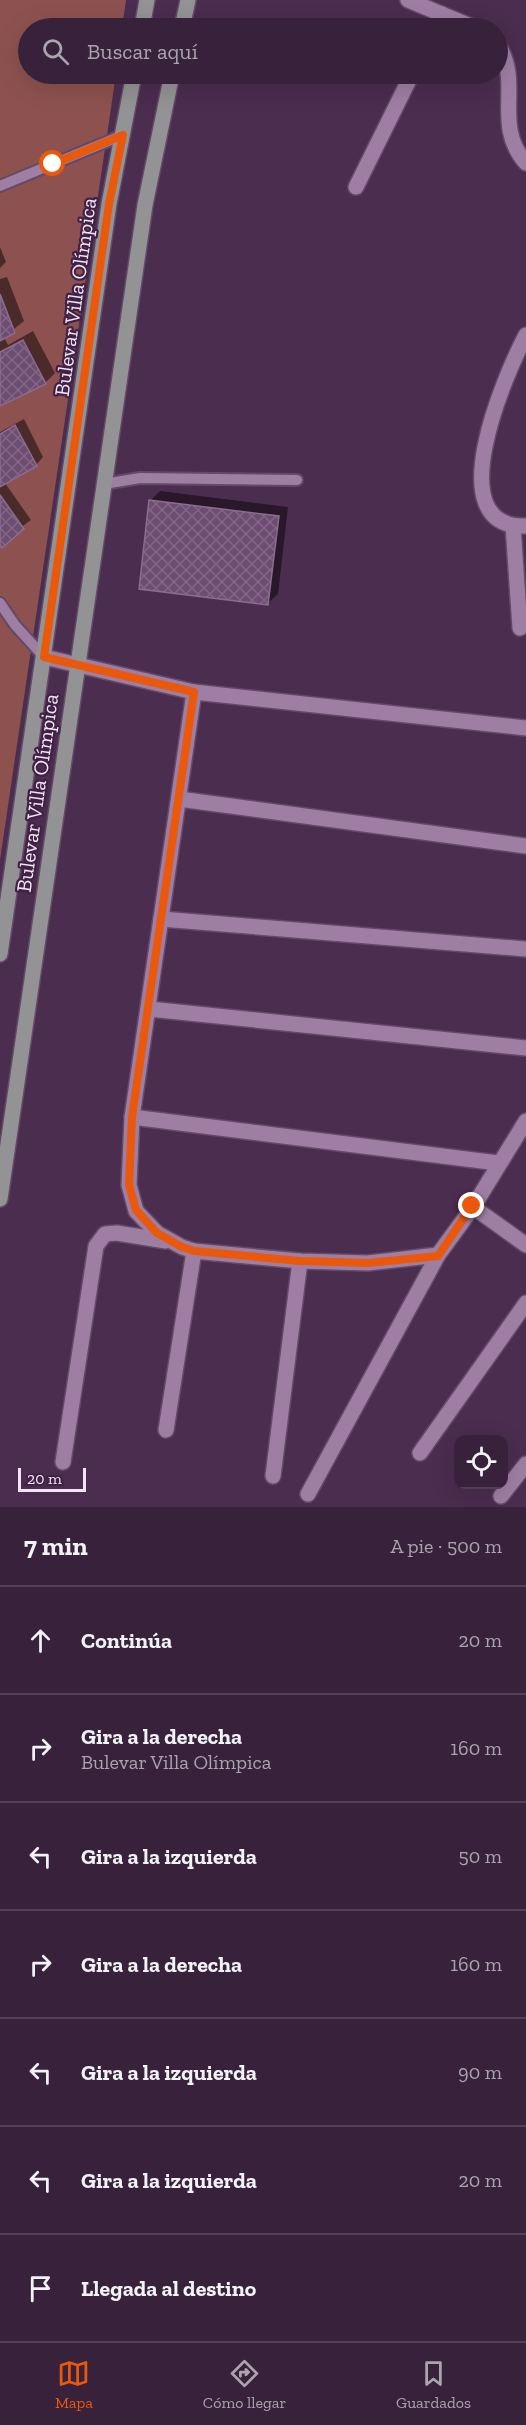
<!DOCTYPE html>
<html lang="es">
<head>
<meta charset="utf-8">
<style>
	body { margin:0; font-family:"Zilla Slab",serif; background:#3f2a42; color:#f1f3f6 }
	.controls { position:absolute; right:18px; bottom:18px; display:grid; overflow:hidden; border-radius:12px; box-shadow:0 6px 24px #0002 }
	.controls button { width:54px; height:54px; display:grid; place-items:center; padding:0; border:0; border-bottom:2px solid #523f55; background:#38223b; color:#f1f3f6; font:30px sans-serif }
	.scale { position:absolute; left:18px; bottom:15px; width:68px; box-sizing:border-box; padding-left:6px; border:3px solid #f6e4f9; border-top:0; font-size:16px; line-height:21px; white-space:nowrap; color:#f6e4f9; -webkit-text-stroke:4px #402344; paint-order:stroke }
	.stop { position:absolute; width:18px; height:18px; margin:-14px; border:4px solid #ea580c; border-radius:50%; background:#fff }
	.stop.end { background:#ea580c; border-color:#fff; box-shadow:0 2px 6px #0008 }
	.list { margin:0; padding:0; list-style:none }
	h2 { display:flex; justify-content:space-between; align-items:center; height:78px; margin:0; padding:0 24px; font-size:26px }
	h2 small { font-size:20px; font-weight:400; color:#aba4af }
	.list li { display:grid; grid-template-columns:39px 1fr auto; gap:18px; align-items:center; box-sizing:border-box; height:108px; padding:0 24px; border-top:2px solid #523f55 }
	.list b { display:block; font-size:22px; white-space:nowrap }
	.list p { margin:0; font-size:20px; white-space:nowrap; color:#aba4af }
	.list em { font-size:20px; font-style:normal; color:#aba4af }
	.icon { flex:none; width:33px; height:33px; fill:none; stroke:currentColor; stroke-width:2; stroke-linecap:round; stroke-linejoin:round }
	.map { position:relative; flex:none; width:526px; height:1507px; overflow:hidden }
	.search { position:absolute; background:#38223b; box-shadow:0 6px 24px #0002; left:18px; right:18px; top:18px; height:66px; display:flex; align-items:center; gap:15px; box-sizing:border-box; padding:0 21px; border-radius:33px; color:#aba4af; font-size:22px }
	.sheet { height:834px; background:#38223b }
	nav { display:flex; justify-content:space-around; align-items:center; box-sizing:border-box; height:84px; border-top:2px solid #523f55; background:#38223b; font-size:16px; color:#aba4af }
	nav a { display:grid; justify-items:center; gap:3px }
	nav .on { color:#ea580c }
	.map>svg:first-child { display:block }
	.pitch { fill:#8d524f }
	.shadow { fill:#0007 }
	.building { fill:url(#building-cross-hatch); stroke:#8d6c91; stroke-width:1.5 }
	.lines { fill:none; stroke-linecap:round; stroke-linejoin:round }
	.lane-casing { stroke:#634a67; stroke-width:14 }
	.street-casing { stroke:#634a67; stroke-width:18 }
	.secondary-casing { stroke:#634a67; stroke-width:18 }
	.lane { stroke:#9f7ea4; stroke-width:10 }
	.street { stroke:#9f7ea4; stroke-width:15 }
	.secondary { stroke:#939395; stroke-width:15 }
	.route { stroke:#ea580c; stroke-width:8 }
	.labels { text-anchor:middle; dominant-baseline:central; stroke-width:4.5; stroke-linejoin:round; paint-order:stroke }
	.street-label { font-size:21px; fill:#f6e4f9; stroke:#402344 }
</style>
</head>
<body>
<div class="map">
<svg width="526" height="1507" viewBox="0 0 526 1507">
	<defs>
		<pattern id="building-cross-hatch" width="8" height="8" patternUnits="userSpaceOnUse" patternTransform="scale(1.5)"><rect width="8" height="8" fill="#6d4d71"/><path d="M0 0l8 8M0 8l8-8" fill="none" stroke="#826686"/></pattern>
	</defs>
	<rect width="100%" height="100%" fill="#4b2d4f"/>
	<!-- pitch -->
	<polygon class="pitch" points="0,0 126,0 122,28 28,28 28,74 116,74 0,860"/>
	<!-- shadow -->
	<g class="shadow">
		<polygon points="0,247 6,262 0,268"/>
		<polygon points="7,277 24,321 4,337 8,345 33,331 55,373 45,383 0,404 0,279"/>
		<polygon points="24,419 43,457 36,465 5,483 31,520 0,543 0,432"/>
		<polygon points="160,491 288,507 278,594 268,603 150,501"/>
	</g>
	<!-- building -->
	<g class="building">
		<polygon points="0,294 15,333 0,341"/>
		<polygon points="23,340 46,384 0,406 0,352"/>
		<polygon points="15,425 37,466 0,487 0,434"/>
		<polygon points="0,495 24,529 2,548 0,545"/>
		<polygon points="149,500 279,516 268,605 139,589"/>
	</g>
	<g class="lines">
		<!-- lane casing -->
		<g class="lane-casing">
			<g id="lane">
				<polyline points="0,186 123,135"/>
				<polyline points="104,484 140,478 297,480"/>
				<polyline points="0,603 15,625 44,657"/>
			</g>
		</g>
		<!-- street casing -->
		<g class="street-casing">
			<g id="street">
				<polyline points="408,0 475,28"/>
				<polyline points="434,28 442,14"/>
				<path d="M498 45C523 82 492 125 526 163"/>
				<polyline points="356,187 412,74"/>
				<path d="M526 335C506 373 437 529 526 526"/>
				<polyline points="513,526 520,628"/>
				<polyline points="44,657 194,692 526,728"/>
				<polyline points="194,692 132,1117 129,1185 136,1211 157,1233 182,1247 194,1251 300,1261 368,1263 438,1255"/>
				<polyline points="179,799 526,846"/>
				<polyline points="161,919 526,949"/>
				<polyline points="149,1009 526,1048"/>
				<polyline points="132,1117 498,1163"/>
				<polyline points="473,1207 526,1245"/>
				<polyline points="166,1430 194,1251"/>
				<polyline points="420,1453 526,1303"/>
				<polyline points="63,1462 96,1246 105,1234 117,1233 166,1241"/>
				<polyline points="273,1476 300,1261"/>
				<polyline points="308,1494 438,1255 473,1207 526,1121"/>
				<polyline points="501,1496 526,1464"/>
			</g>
		</g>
		<!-- secondary casing -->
		<g class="secondary-casing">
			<g id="secondary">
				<polyline points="142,28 147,0"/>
				<polyline points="182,28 188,0"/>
				<polyline points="0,954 109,204 134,74"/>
				<polyline points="0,1199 145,205 172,74"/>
			</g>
		</g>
		<!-- lane -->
		<use href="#lane" class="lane"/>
		<!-- street -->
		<use href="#street" class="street"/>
		<!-- secondary -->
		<use href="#secondary" class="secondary"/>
	</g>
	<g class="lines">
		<!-- route -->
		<polyline class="route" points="53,164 123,135 109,204 44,657 194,692 132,1117 129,1185 136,1210 157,1233 182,1247 194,1251 300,1261 368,1263 438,1256 472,1206"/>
	</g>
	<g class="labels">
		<!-- street labels -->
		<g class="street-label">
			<text transform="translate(75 297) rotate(-82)">Bulevar Villa Olímpica</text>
			<text transform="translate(37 793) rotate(-82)">Bulevar Villa Olímpica</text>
		</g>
	</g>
</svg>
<div class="controls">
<button><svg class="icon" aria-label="locate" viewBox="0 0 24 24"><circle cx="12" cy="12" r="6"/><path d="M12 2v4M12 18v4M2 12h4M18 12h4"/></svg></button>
</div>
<div class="scale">20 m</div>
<div class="stop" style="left:53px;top:164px"></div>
<div class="stop end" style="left:472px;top:1206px"></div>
<div class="search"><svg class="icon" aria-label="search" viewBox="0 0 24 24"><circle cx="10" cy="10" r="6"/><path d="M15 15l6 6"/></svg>Buscar aquí</div>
</div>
<section class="sheet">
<h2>7 min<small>A pie · 500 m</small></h2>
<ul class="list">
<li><svg class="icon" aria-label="ahead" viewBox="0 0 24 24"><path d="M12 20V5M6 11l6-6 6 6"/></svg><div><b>Continúa</b></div><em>20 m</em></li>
<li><svg class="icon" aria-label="right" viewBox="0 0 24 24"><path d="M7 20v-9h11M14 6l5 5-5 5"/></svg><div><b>Gira a la derecha</b><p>Bulevar Villa Olímpica</p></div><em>160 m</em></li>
<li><svg class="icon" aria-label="left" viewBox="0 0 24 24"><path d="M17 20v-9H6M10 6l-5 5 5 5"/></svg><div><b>Gira a la izquierda</b></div><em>50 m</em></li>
<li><svg class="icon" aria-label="right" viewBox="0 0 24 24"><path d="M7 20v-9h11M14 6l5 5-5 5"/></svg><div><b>Gira a la derecha</b></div><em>160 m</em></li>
<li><svg class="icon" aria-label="left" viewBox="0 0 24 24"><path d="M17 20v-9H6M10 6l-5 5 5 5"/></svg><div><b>Gira a la izquierda</b></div><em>90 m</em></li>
<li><svg class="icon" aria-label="left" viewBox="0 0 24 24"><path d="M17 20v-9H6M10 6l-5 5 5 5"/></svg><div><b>Gira a la izquierda</b></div><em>20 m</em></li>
<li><svg class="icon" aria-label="arrive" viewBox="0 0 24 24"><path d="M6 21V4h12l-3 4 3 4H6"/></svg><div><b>Llegada al destino</b></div></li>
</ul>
</section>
<nav>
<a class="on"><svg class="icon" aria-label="map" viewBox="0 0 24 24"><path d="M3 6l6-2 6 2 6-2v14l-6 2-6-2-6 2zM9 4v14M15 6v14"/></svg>Mapa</a>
<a><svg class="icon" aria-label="directions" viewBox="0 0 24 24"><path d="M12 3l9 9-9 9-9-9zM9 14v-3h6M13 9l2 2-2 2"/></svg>Cómo llegar</a>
<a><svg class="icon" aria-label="saved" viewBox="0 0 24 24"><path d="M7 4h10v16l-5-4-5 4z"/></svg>Guardados</a>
</nav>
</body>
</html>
